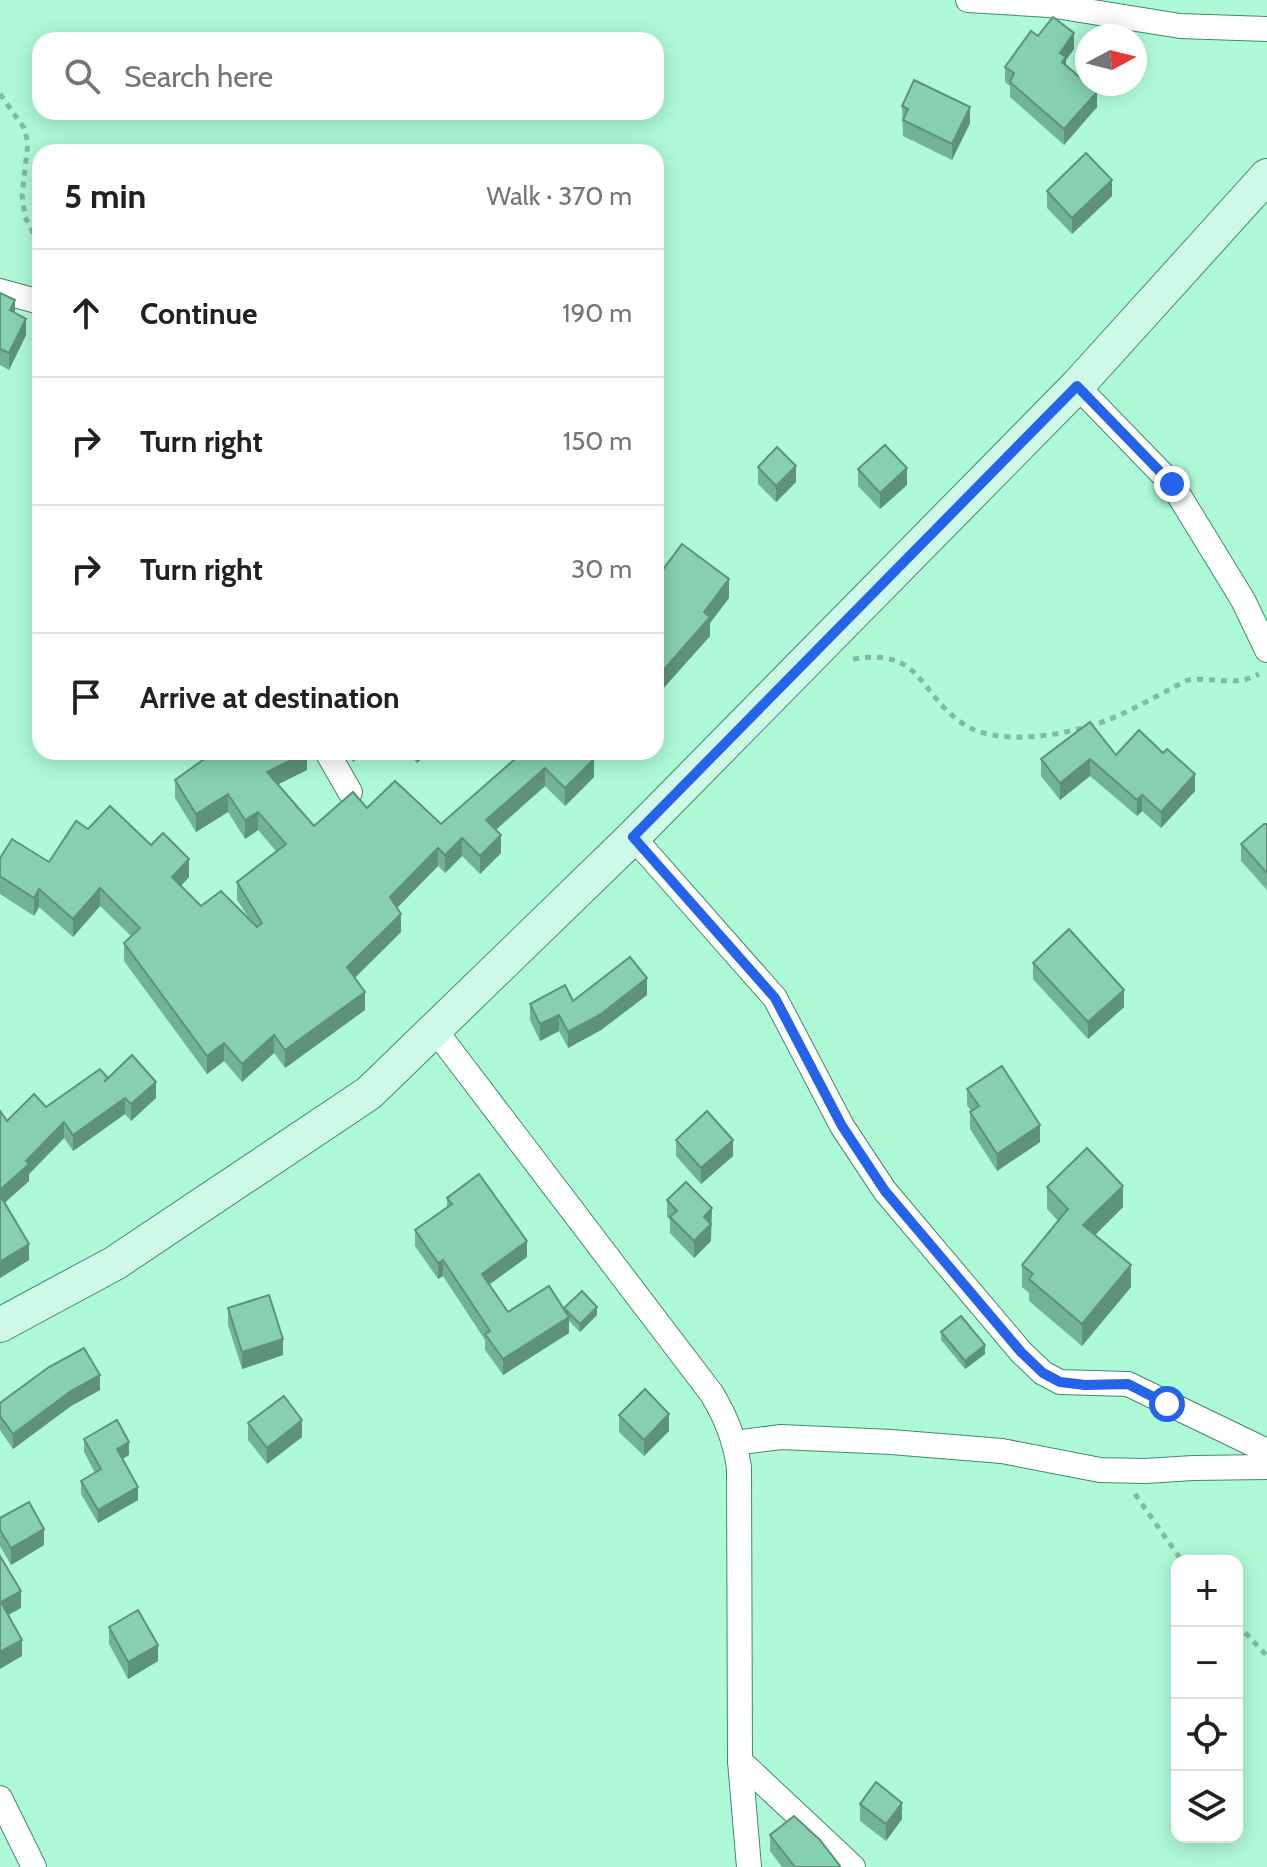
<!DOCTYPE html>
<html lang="en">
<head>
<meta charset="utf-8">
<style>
	body { margin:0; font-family:Cabin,sans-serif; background:#f6f6f6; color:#202124 }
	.controls { position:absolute; right:24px; bottom:24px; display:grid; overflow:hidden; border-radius:16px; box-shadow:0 4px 20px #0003 }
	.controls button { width:72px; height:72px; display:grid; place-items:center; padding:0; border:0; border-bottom:2px solid #e0e0e0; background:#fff; color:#202124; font:40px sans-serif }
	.compass { position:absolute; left:1075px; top:24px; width:72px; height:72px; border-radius:50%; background:#fff; box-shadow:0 4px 20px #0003; rotate:83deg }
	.stop { position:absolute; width:24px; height:24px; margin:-18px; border:6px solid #2563eb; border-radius:50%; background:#fff }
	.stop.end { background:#2563eb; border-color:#fff; box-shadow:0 2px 8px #0008 }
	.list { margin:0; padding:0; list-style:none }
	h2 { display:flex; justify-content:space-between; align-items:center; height:104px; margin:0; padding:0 32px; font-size:34px }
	h2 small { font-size:26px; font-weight:400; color:#757577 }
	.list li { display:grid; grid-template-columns:52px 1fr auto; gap:24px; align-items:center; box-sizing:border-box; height:128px; padding:0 32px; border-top:2px solid #e0e0e0 }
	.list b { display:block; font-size:30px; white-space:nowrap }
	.list em { font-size:26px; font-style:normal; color:#757577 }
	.icon { flex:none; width:44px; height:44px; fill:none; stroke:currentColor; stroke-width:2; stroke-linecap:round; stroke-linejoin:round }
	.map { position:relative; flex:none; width:1267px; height:1867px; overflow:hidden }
	.search { position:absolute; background:#fff; box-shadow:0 4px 20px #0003; left:32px; top:32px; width:632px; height:88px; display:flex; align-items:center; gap:20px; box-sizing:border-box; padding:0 28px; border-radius:24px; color:#757577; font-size:30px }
	.panel { position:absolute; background:#fff; box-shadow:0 4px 20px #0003; left:32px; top:144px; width:632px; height:616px; border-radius:24px }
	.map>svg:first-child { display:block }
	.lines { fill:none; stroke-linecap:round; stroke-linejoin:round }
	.street-casing { stroke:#418a6a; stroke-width:26 }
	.secondary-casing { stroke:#418a6a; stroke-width:36 }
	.path { stroke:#80bb9f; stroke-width:5; stroke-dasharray:6 6; stroke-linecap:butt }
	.street { stroke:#fff; stroke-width:24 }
	.secondary { stroke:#cef9e8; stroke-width:34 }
	.wall { fill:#73b395 }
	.shaded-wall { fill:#5e9279 }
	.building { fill:#86d0ad; stroke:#5e9279; stroke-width:2 }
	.route { stroke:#2563eb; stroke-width:10 }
</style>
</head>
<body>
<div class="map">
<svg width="1267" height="1867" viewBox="0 0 1267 1867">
	<rect width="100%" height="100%" fill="#affad6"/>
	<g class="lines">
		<!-- street casing -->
		<g class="street-casing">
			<g id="street">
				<polyline points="968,0 1049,5 1180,26 1267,29"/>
				<polyline points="0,291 40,302"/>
				<polyline points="1077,386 1172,484 1243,600 1267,650"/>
				<polyline points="327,752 350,792"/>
				<polyline points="633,837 775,998 842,1126 885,1191 1021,1352 1043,1373 1060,1382 1128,1384 1267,1451"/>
				<path d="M435 1030 712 1394C726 1418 735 1439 739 1468L740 1761 749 1867"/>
				<polyline points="735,1443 781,1437 891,1442 1002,1451 1100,1470 1145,1471 1193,1468 1267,1467"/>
				<polyline points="740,1761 853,1867"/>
				<polyline points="0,1798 34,1867"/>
			</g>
		</g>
		<!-- secondary casing -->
		<g class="secondary-casing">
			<polyline id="secondary" points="0,1325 115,1263 369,1093 633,837 1077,386 1267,176"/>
		</g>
		<!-- path -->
		<g class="path">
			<polyline points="0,94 24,128 28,143 22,195 25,217 40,246"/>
			<path d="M853 659C922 648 917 691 962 723 996 748 1068 735 1105 721 1134 710 1161 693 1188 680 1216 676 1232 688 1259 674"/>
			<polyline points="1135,1494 1182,1561"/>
			<polyline points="1237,1624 1267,1656"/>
		</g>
		<!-- street -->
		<use href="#street" class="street"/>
		<!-- secondary -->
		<use href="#secondary" class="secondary"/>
	</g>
	<!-- wall -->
	<g class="wall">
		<polygon points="1038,36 1074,49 1066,60 1066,65 1097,107 1064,145 1010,97 1010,86 1005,82 1005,67"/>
		<polygon points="902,106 970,123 952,160 903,136"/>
		<polygon points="1047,191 1112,196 1072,234 1047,208"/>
		<polygon points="0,293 15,313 26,335 9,370 0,365"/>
		<polygon points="758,467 796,482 776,502 758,484"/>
		<polygon points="858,469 907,485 880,509 858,486"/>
		<polygon points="656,579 729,598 710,623 710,636 660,692 656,689"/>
		<polygon points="211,752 307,752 307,770 278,784 314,826 367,808 441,824 520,755 520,752 601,752 594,759 594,777 565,806 545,786 496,830 501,853 480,874 462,856 445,873 438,866 397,908 401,932 355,978 365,1010 285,1068 274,1053 242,1082 224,1061 207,1074 124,961 124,943 131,936 100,906 73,937 39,907 34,916 0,894 0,858 49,862 88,829 151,845 189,877 181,886 201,906 249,918 237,900 237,882 276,851 258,830 245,839 228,812 196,832 175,798 175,780 211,754"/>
		<polygon points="346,752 364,752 353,762"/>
		<polygon points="407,752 428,752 417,763"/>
		<polygon points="1116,755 1195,791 1161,828 1142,811 1137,816 1090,776 1060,800 1041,776 1041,759"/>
		<polygon points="1267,824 1267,890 1241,861 1241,844"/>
		<polygon points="1033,963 1124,1007 1088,1039 1033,979"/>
		<polygon points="647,995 601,1030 568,1048 559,1031 540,1041 530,1020 530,1004"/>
		<polygon points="108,1078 156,1098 131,1121 125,1114 73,1151 64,1138 29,1174 29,1181 4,1203 29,1260 0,1278 0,1111 7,1121 46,1107"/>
		<polygon points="967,1089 1040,1142 997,1171 970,1129 970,1112 971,1111 967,1105"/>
		<polygon points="676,1140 733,1156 701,1184 676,1156"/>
		<polygon points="1047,1187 1123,1207 1095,1235 1131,1287 1082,1346 1029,1301 1029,1293 1022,1287 1022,1265 1058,1221 1047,1209"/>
		<polygon points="447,1198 527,1257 489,1284 508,1312 564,1309 597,1315 580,1332 569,1321 569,1333 503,1375 485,1350 485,1340 443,1276 438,1279 415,1246 415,1230 447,1207"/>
		<polygon points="667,1200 712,1225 711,1226 711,1241 694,1258 670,1233 670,1220 667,1217"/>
		<polygon points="228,1308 283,1355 242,1369 228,1325"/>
		<polygon points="941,1332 985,1354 965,1369 941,1340"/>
		<polygon points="100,1390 71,1406 13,1449 0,1430 0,1403"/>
		<polygon points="619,1415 669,1431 644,1456 619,1432"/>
		<polygon points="248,1423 302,1437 267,1464 248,1440"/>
		<polygon points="84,1439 129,1455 122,1459 138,1500 98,1523 81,1494 81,1481 95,1473 84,1452"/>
		<polygon points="0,1518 44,1545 11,1565 0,1546"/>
		<polygon points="109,1627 158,1661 128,1679 109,1644"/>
		<polygon points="860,1804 902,1819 886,1841 860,1821"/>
		<polygon points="770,1835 840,1867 782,1867 770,1851"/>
	</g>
	<!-- shaded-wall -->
	<g class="shaded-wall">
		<polygon points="1074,33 1074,49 1066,60 1066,72 1060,53"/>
		<polygon points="1097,92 1097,107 1064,145 1064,129"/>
		<polygon points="970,107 970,123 952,160 952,144"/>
		<polygon points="1112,180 1112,196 1072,234 1072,218"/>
		<polygon points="15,300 15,317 10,310"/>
		<polygon points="26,319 26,335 9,370 9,353"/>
		<polygon points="796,466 796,482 776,502 776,486"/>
		<polygon points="907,468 907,485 880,509 880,493"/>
		<polygon points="729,579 729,598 710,623 710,636 660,692 660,674 704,612"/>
		<polygon points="307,752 307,770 267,790 267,772"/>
		<polygon points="353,752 364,752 353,762"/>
		<polygon points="417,752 428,752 417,763"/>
		<polygon points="585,752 601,752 585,768"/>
		<polygon points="594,759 594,777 565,806 565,788"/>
		<polygon points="1090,759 1090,776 1060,800 1060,783"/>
		<polygon points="545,768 545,786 486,838 486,820"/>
		<polygon points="1195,774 1195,791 1161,828 1161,812"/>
		<polygon points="228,794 228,812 196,832 196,814"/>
		<polygon points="1142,795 1142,811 1137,816 1137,800"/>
		<polygon points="258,812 258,830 245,839 245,820"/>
		<polygon points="501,835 501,853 480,874 480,856"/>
		<polygon points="462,838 462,856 445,873 445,855"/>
		<polygon points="438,848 438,866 390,915 390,897"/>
		<polygon points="189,859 189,877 172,895 172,877"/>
		<polygon points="100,888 100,906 73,937 73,919"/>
		<polygon points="39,889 39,907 34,916 34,898"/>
		<polygon points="401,914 401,932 347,985 347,967"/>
		<polygon points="647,978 647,995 601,1030 568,1048 568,1032"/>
		<polygon points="1124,990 1124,1007 1088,1039 1088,1022"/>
		<polygon points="365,992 365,1010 285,1068 285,1050"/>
		<polygon points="559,1015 559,1031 540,1041 540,1024"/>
		<polygon points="274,1035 274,1053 242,1082 242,1064"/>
		<polygon points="224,1043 224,1061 207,1074 207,1056"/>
		<polygon points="156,1082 156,1098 131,1121 131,1104"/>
		<polygon points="125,1098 125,1114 73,1151 73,1135"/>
		<polygon points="64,1122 64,1138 29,1174 29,1181 0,1207 0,1190 26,1161"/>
		<polygon points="1040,1125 1040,1142 997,1171 997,1154"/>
		<polygon points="733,1140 733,1156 701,1184 701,1168"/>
		<polygon points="1123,1186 1123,1207 1083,1247 1083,1225"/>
		<polygon points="712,1208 711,1241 694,1258 694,1241 704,1217"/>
		<polygon points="527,1241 527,1257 482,1290 482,1274"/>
		<polygon points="29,1244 29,1260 0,1278 0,1262"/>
		<polygon points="443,1260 443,1276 438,1279 438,1263"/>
		<polygon points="1131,1265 1131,1287 1082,1346 1082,1324"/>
		<polygon points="597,1307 597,1315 580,1332 580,1324"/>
		<polygon points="569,1317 569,1333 503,1375 503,1359"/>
		<polygon points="283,1339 283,1355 242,1369 242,1352"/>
		<polygon points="985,1345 985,1354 965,1369 965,1361"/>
		<polygon points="100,1375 100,1390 71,1406 13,1449 13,1434 71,1391"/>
		<polygon points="669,1414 669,1431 644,1456 644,1440"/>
		<polygon points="302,1420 302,1437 267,1464 267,1448"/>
		<polygon points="129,1442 129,1455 117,1462 117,1449"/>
		<polygon points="138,1487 138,1500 98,1523 98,1510"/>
		<polygon points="44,1529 44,1545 11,1565 11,1548"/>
		<polygon points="21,1591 21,1608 1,1619 1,1602"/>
		<polygon points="22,1640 22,1656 0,1669 0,1652"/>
		<polygon points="158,1645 158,1661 128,1679 128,1662"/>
		<polygon points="902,1803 902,1819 886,1841 886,1824"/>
	</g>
	<!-- building -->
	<g class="building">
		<polygon points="1053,17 1074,33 1060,53 1066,57 1062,62 1097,92 1064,129 1010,82 1014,73 1005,67 1031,31 1038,36"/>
		<polygon points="914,80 970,107 952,144 903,120 908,109 902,106"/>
		<polygon points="1086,153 1112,180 1072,218 1047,191"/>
		<polygon points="0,293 15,300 10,310 26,319 9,353 0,349"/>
		<polygon points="885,445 907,468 880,493 858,469"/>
		<polygon points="777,447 796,466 776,486 758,467"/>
		<polygon points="682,544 729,579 704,612 710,617 660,674 656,670 656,579"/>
		<polygon points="1090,722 1116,755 1139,730 1163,753 1167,749 1195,774 1161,812 1142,795 1137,800 1090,759 1060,783 1041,759"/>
		<polygon points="214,752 307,752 267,772 314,826 353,792 367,808 395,781 441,824 523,752 587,752 594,759 565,788 545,768 486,820 501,835 480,856 462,838 445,855 438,848 390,897 401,914 347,967 365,992 285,1050 274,1035 242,1064 224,1043 207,1056 124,943 140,928 100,888 73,919 39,889 34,898 0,876 0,858 12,839 49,862 76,821 88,829 110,806 151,845 163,833 189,859 172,877 201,906 221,891 257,927 262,923 237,882 286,844 258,812 245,820 228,794 196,814 175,780"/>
		<polygon points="1264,824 1267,824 1267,873 1241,844"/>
		<polygon points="1069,929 1124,990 1088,1022 1033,963"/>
		<polygon points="630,957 647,978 601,1014 568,1032 559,1015 540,1024 530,1004 565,985 573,1001"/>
		<polygon points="132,1055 156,1082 131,1104 125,1098 73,1135 64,1122 26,1161 29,1164 0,1190 0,1111 7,1121 34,1094 46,1107 100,1069 108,1078 104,1082"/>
		<polygon points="1002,1066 1040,1125 997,1154 970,1112 979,1106 967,1089"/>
		<polygon points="707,1111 733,1140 701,1168 676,1140"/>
		<polygon points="1087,1148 1123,1186 1083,1225 1131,1265 1082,1324 1029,1279 1033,1274 1022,1265 1068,1209 1047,1187"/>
		<polygon points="479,1174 527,1241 482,1274 508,1312 549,1286 569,1317 503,1359 485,1334 490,1331 443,1260 438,1263 415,1230 452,1204 447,1198"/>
		<polygon points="686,1182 712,1208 704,1217 711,1224 694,1241 670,1217 677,1211 667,1200"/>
		<polygon points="0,1195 29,1244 0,1262"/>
		<polygon points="582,1291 597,1307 580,1324 564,1308"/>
		<polygon points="269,1295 283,1339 242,1352 228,1308"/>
		<polygon points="961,1316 985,1345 965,1361 941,1332"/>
		<polygon points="84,1348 100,1375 71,1391 13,1434 0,1416 0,1403 49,1367"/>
		<polygon points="645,1389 669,1414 644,1440 619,1415"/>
		<polygon points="284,1396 302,1420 267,1448 248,1423"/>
		<polygon points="117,1420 129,1442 117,1449 138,1487 98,1510 81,1481 101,1469 84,1439"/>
		<polygon points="29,1502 44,1529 11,1548 0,1530 0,1518"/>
		<polygon points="0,1556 21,1591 1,1602 22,1640 0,1652"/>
		<polygon points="138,1610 158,1645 128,1662 109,1627"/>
		<polygon points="876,1782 902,1803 886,1824 860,1804"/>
		<polygon points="794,1816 820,1840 840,1866 839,1867 795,1867 770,1835"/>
	</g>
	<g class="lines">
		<!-- route -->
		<polyline class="route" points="1167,1404 1128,1384 1085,1385 1060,1382 1043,1373 1021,1352 885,1191 842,1126 775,998 633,837 1077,386 1172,484"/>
	</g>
</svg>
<div class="controls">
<button>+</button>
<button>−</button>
<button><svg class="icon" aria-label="locate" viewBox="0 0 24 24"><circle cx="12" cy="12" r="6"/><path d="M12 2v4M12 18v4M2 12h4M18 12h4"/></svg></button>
<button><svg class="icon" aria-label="layers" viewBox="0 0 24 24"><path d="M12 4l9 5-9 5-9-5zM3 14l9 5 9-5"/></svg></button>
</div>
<svg class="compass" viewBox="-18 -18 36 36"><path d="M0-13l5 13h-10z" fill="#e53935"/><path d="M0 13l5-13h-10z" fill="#757577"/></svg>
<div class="stop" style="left:1167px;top:1404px"></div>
<div class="stop end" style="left:1172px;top:484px"></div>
<div class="search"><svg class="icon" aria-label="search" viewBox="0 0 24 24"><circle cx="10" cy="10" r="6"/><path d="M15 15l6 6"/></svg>Search here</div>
<section class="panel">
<h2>5 min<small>Walk · 370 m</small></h2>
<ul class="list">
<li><svg class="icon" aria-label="ahead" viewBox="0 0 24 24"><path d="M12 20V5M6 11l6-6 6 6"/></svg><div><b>Continue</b></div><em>190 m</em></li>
<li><svg class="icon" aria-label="right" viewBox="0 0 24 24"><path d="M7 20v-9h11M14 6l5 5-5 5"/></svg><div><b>Turn right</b></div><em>150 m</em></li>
<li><svg class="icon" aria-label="right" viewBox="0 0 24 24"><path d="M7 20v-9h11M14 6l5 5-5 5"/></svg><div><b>Turn right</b></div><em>30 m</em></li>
<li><svg class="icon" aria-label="arrive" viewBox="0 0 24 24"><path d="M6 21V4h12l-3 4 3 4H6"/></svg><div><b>Arrive at destination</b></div></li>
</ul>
</section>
</div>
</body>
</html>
